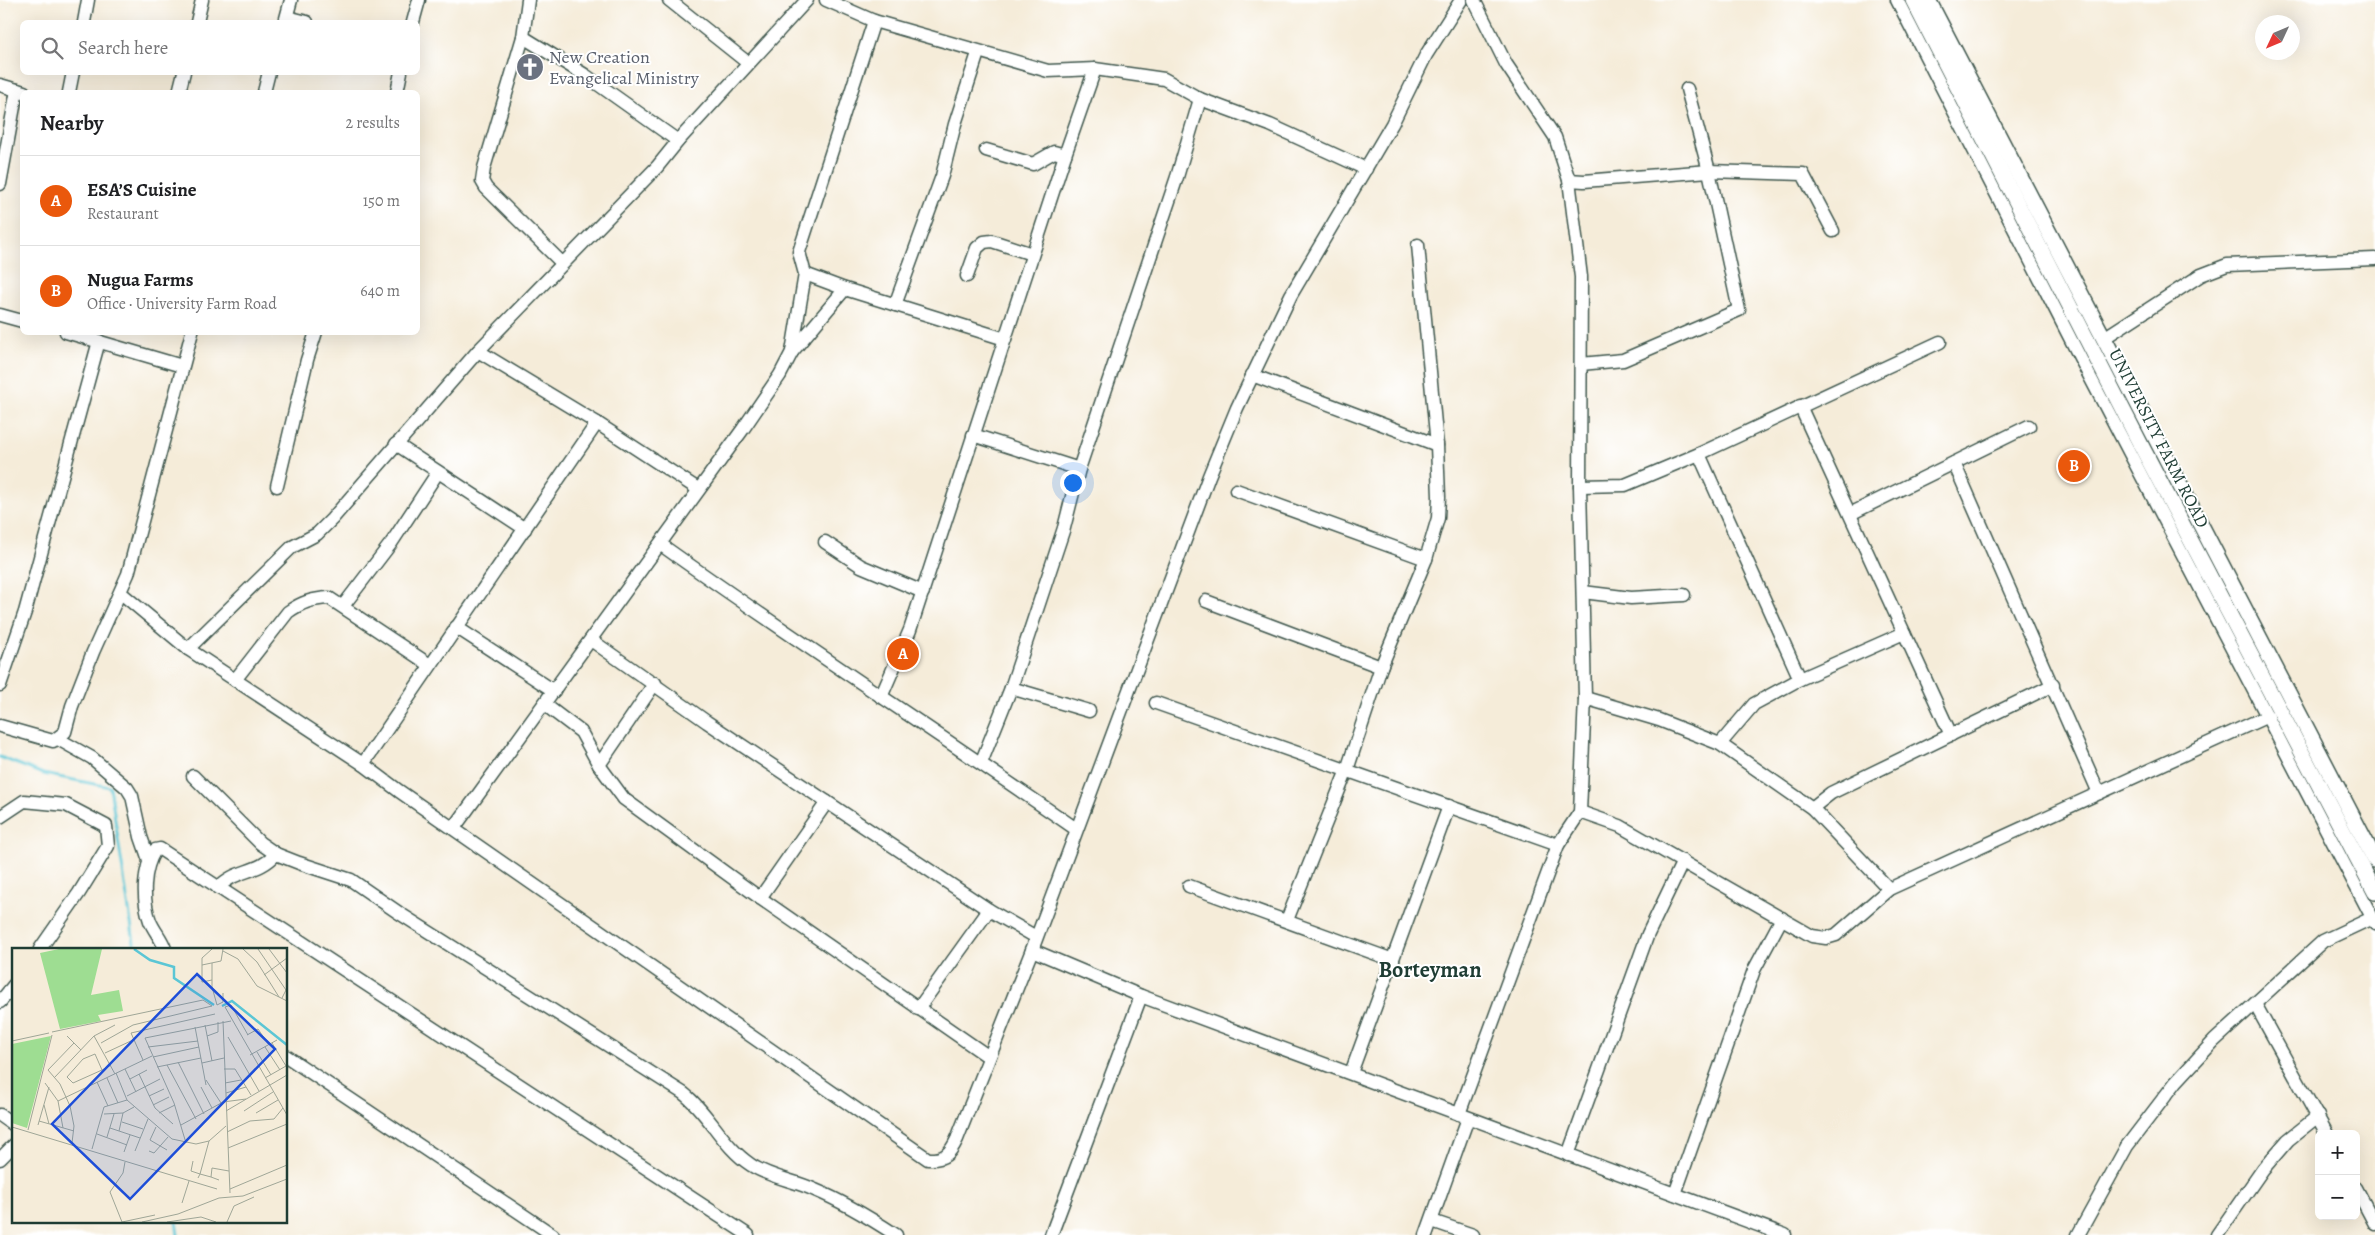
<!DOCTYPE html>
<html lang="en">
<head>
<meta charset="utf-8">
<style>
	body { margin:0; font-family:Alegreya,serif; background:#f6f6f6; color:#202124 }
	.controls { position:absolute; right:15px; bottom:15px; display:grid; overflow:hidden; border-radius:8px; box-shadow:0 5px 20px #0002 }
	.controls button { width:45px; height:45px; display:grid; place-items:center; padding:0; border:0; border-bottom:1px solid #e0e0e0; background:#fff; color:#202124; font:25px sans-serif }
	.compass { position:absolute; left:2255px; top:15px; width:45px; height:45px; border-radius:50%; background:#fff; box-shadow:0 5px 20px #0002; rotate:226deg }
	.you { position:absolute; left:1072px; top:482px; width:18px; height:18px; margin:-12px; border:4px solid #fff; border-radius:50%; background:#1a73e8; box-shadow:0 0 0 8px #1a73e833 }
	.badge { display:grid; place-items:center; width:32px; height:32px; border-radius:50%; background:#ea580c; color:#fff; font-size:16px; font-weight:700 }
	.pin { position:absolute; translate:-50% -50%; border:2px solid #fff; box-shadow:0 1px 5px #0006 }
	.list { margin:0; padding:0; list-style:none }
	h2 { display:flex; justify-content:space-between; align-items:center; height:65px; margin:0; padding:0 20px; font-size:21px }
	h2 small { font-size:16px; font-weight:400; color:#757577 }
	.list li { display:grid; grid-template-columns:32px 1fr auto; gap:15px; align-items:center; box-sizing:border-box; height:90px; padding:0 20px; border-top:1px solid #e0e0e0 }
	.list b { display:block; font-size:19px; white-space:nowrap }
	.list p { margin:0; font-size:16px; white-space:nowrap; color:#757577 }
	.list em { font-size:16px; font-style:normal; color:#757577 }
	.icon { flex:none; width:28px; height:28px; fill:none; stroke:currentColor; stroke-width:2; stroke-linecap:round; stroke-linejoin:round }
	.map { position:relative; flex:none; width:2375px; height:1235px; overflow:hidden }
	.search { position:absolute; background:#fff; box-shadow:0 5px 20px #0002; left:20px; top:20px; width:400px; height:55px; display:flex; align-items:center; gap:12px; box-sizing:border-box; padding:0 18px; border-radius:8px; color:#757577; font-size:19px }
	.panel { position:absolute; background:#fff; box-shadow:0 5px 20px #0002; left:20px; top:90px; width:400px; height:245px; border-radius:8px }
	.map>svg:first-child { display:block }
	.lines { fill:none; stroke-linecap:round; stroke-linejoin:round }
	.stream { stroke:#5bc6d5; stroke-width:3 }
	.minor-casing { stroke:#3f574d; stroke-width:15 }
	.tertiary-casing { stroke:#3f574d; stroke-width:18 }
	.minor { stroke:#fff; stroke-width:12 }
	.tertiary { stroke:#fff; stroke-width:15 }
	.labels { text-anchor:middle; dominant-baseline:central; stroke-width:4; stroke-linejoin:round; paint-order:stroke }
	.worship-label { font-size:18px; fill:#5b616d; stroke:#fff; text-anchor:start }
	.street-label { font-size:18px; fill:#1f3d34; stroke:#fff }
	.district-label { font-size:22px; font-weight:bold; fill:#1f3d34; stroke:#fff }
	.inset-river { fill:none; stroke:#5bc6d5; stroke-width:2.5 }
	.inset-road { fill:none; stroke:#9fa697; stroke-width:1 }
	.view { fill:#1d4ed8; fill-opacity:0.15; stroke:#1d4ed8; stroke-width:2.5 }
	.inset-edge { fill:none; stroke:#1f3d34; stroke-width:2.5 }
</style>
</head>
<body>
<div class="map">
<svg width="2375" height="1235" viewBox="0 0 2375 1235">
	<rect width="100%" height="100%" fill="#fff"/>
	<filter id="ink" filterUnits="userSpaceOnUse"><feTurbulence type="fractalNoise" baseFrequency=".02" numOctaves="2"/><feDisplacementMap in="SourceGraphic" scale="10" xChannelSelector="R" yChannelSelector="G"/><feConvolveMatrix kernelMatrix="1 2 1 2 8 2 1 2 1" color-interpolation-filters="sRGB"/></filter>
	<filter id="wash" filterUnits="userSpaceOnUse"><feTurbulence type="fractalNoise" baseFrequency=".0096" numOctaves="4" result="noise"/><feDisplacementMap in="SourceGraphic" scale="20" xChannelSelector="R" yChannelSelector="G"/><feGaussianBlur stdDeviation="1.12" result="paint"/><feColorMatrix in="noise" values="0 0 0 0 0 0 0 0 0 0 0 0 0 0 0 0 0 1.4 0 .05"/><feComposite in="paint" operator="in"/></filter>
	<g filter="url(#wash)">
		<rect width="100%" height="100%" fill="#f5ecd9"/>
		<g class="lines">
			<!-- stream -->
			<g class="stream">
				<polyline points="0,757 43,774 110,787 135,949"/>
				<polyline points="176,1221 178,1235"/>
			</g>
		</g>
	</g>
	<g filter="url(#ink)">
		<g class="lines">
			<!-- minor casing -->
			<g class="minor-casing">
				<g id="minor">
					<polyline points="528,0 523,37 484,168 482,181 486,188 562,263"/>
					<polyline points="669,0 748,63"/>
					<polyline points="826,0 874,21 1048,71 1095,69 1164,79 1200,99 1270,125 1366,169"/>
					<polyline points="1897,0 2089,375 2375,923"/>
					<polyline points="287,17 307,22"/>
					<polyline points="84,22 88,0"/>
					<polyline points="197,22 202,0"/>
					<polyline points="285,22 291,0"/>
					<polyline points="413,22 419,0"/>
					<polyline points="523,37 585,75 678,141"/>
					<polyline points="0,85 24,92"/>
					<polyline points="69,92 73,72"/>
					<polyline points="179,92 184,72"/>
					<polyline points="264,92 269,72"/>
					<polyline points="397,92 401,72"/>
					<polyline points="986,150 1033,164 1054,152 1065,155"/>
					<polyline points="1569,180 1584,181 1709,171 1803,174 1833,231"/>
					<polyline points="0,184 17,90"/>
					<polyline points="805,274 845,289 1005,339"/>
					<polyline points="967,276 977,248 984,242 992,241 1032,254"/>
					<polyline points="895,305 942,176 955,124 978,53"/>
					<polyline points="0,315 22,321"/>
					<polyline points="66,332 182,366"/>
					<polyline points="2104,338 2201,275 2227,265 2375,259"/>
					<polyline points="478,351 597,423 698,489"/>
					<polyline points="792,352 805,274 799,252 874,21"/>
					<polyline points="1581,364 1623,360 1739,310 1709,171 1687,89"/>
					<polyline points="1252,375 1437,445"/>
					<polyline points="1800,406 1951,735"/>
					<polyline points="973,435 1079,469"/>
					<polyline points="396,444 525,529"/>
					<polyline points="1699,454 1800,679"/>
					<polyline points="1954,463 2099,793"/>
					<polyline points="277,486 307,360 316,332"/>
					<polyline points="1580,486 1625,485 1699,454 1940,342"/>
					<polyline points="1236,490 1426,559"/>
					<polyline points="1850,514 2029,426"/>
					<polyline points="825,542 861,566 923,592"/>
					<path d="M660 544C797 642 938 733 1076 829"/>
					<polyline points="1583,592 1631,598 1684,595"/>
					<path d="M121 593 188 649 363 764 399 791 928 1159C944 1160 950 1154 957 1139L1032 950 1209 476 1237 408 1291 295 1392 124 1426 55 1461 0"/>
					<polyline points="1206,601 1381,667"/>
					<polyline points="343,606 392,542 438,472"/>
					<polyline points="456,627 554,691"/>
					<polyline points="591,640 707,722 989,910 1036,937"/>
					<polyline points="188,649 292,547 317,534 332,519 478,351 657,167 678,141 807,0"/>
					<path d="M235 680 288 612C302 602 312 599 329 598L430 665"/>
					<polyline points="0,685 25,612 99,341"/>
					<polyline points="1011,688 1089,711"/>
					<polyline points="881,697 910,630 1065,155 1095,69"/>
					<polyline points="1585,698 1659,720 1720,744 1812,808 1889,889"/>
					<polyline points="1156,703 1558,845"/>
					<polyline points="544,704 581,732 599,765 624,799 760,898 989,1057"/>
					<polyline points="0,726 53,741 65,732 72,706 93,652 128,574 192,332"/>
					<polyline points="58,739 92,758 127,788 132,796 141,837 149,860"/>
					<polyline points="1720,744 1754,704 1800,679 1904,633"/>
					<polyline points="981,763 1011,688 1064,528 1079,469 1177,177 1200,99"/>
					<polyline points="363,764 597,423"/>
					<polyline points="599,765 655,683"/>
					<path d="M193 776 260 843 276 854 299 863 351 880 399 913 683 1093C710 1114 722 1146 751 1165 771 1178 794 1180 815 1190 844 1202 870 1218 896 1235"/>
					<polyline points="1812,808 1831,793 2053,685"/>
					<polyline points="1580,812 1620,826 1812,936 1826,938 1836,935 1889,889 2268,716"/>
					<polyline points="0,817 24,801 66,805 106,826 108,846 79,893 40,949"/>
					<polyline points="454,828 743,429 780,375 792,352 845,289"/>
					<polyline points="1189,886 1393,960"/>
					<path d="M218 888C236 868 257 875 276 854"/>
					<polyline points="760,898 827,802"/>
					<polyline points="1287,920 1347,770 1381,667 1426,559 1438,518 1439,497 1437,445 1418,245"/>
					<path d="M165 949C162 939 154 931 150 921 142 899 143 869 155 850L160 849 748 1235"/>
					<polyline points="1032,950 1141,996 1785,1235"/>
					<polyline points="0,1002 14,985"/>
					<polyline points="2255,1004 2327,1134"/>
					<polyline points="918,1009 989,910"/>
					<polyline points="286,1056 553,1235"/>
					<polyline points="1351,1073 1449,806"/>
					<polyline points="1459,1114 1558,845 1580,812 1585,698 1580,486 1581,277 1569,180 1555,137 1506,64 1474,0"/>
					<polyline points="0,1115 14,1125"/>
					<polyline points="1568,1155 1648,934 1683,861"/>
					<polyline points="0,1159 14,1145"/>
					<polyline points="2356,1188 2375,1224"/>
					<polyline points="1675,1194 1754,970 1782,918"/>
					<polyline points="1432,1221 1473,1235"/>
					<polyline points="1051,1235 1141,996"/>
					<polyline points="1426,1235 1468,1118"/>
					<polyline points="2078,1235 2127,1146 2176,1082 2214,1041 2323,941 2372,918"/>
					<polyline points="2217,1235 2263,1169 2288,1140 2318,1116"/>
				</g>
			</g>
			<!-- tertiary casing -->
			<g class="tertiary-casing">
				<g id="tertiary">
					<polyline points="1913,0 2144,451 2375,892"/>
					<polyline points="1928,0 2375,860"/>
				</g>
			</g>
			<!-- minor -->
			<use href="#minor" class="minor"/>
			<!-- tertiary -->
			<use href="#tertiary" class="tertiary"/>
		</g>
	</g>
	<!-- icons -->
	<defs>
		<g id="church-disc" transform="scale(1.4375)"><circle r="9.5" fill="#6b7280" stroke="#fff"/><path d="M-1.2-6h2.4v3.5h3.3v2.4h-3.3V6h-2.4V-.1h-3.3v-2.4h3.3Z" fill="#fff"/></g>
	</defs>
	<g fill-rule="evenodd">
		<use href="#church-disc" x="530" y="67"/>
	</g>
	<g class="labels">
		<!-- worship labels -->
		<g class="worship-label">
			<text x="549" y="57">New Creation<tspan x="549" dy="21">Evangelical Ministry</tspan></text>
		</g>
		<!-- street labels -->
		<g class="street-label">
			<text transform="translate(2159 438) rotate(63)">UNIVERSITY FARM ROAD</text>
		</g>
		<!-- district labels -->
		<g class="district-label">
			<text x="1430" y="970">Borteyman</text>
		</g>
	</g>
	<!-- overview -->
	<g transform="translate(12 948)">
		<rect width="275" height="275" fill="#f5ecd9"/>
		<path d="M47 1H90L79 47 107 42 111 63 86 67 89 73 48 81 28 5ZM39 88 15 180 0 175V96Z" fill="#9edd92"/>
		<path class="inset-river" d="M122 1 138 12 162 19V30L202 57M210 58 220 53 275 97"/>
		<path class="inset-road" d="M231 1 245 14 267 49M246 1 274 42 270 50M257 1 275 25M211 3 226 11 245 38 275 53M200 15V39L205 57 211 54V45M190 17V10L200 1M252 27 275 10M200 32 190 34V17L209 13 211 1M211 73 218 245M193 77 200 113M183 79 194 137M40 84 191 52 200 58 121 77 89 95M235 87 246 81 257 97M236 87 219 57 213 59 275 167M55 88 69 102M82 88 103 126M195 88 206 84V74M216 89 247 143M0 93 37 85M136 99 186 93M253 99 268 122M245 104 259 127M93 105 121 92M238 107 265 92M141 109 187 99M131 112 119 85 203 66M166 114 192 166M190 115 212 110M155 117 184 171M145 119 189 110M113 121 124 144M212 121H223L239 147M90 122 83 106 71 111 55 129 61 135 90 122 99 117M104 125 115 152 160 191 184 196 197 193 214 178M127 126 143 160 161 176M42 130 82 88 103 77M95 130 106 155M253 130 274 118 260 95M118 131 135 122M194 132 209 155M85 134 96 158M33 135 46 153 51 180M213 135 229 132M189 139 200 160M214 145 234 139M115 148 148 131M137 148 152 141M46 153 140 108M32 157 37 176M141 157 157 149M214 163 275 127M232 163 261 144M147 165 163 157M244 165 266 152M92 166 111 165 122 159M27 173 62 183M110 174 131 181M26 177 37 139M169 177 211 154 234 151M0 179 205 241M144 179 138 192 155 202M98 180 128 190M16 182 40 87M107 183 111 165M215 184 238 173 262 171 271 160M85 186 115 197M95 189 102 166M197 193 188 226 199 229M60 195 62 178 58 158 48 136 36 122 62 95M174 195 162 155 133 90 219 73M216 200 275 176M80 201 92 159 115 152M123 203 136 171M137 203 142 205 156 189M112 204 118 187M181 213 179 223 188 226 186 230M207 232 199 229 200 220 217 223M218 241 275 217M170 255 177 233M110 274 98 244 111 225 113 214M110 274 143 267M130 274 166 266 207 250 231 248 275 231M155 274 189 269 204 274M215 274 222 258 242 249"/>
		<path class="view" d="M185 26 263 101 118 251 40 176Z"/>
		<rect width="275" height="275" class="inset-edge"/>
	</g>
</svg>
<div class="controls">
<button>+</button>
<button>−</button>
</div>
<svg class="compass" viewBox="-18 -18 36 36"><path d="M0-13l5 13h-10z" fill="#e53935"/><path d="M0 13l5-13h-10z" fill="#757577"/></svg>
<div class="you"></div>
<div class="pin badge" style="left:903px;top:654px">A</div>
<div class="pin badge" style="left:2074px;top:466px">B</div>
<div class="search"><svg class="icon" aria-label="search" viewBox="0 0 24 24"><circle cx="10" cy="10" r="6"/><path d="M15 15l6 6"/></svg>Search here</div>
<section class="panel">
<h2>Nearby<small>2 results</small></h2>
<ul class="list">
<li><span class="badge">A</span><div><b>ESA’S Cuisine</b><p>Restaurant</p></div><em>150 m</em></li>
<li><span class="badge">B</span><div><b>Nugua Farms</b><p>Office · University Farm Road</p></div><em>640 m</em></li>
</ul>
</section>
</div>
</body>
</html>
